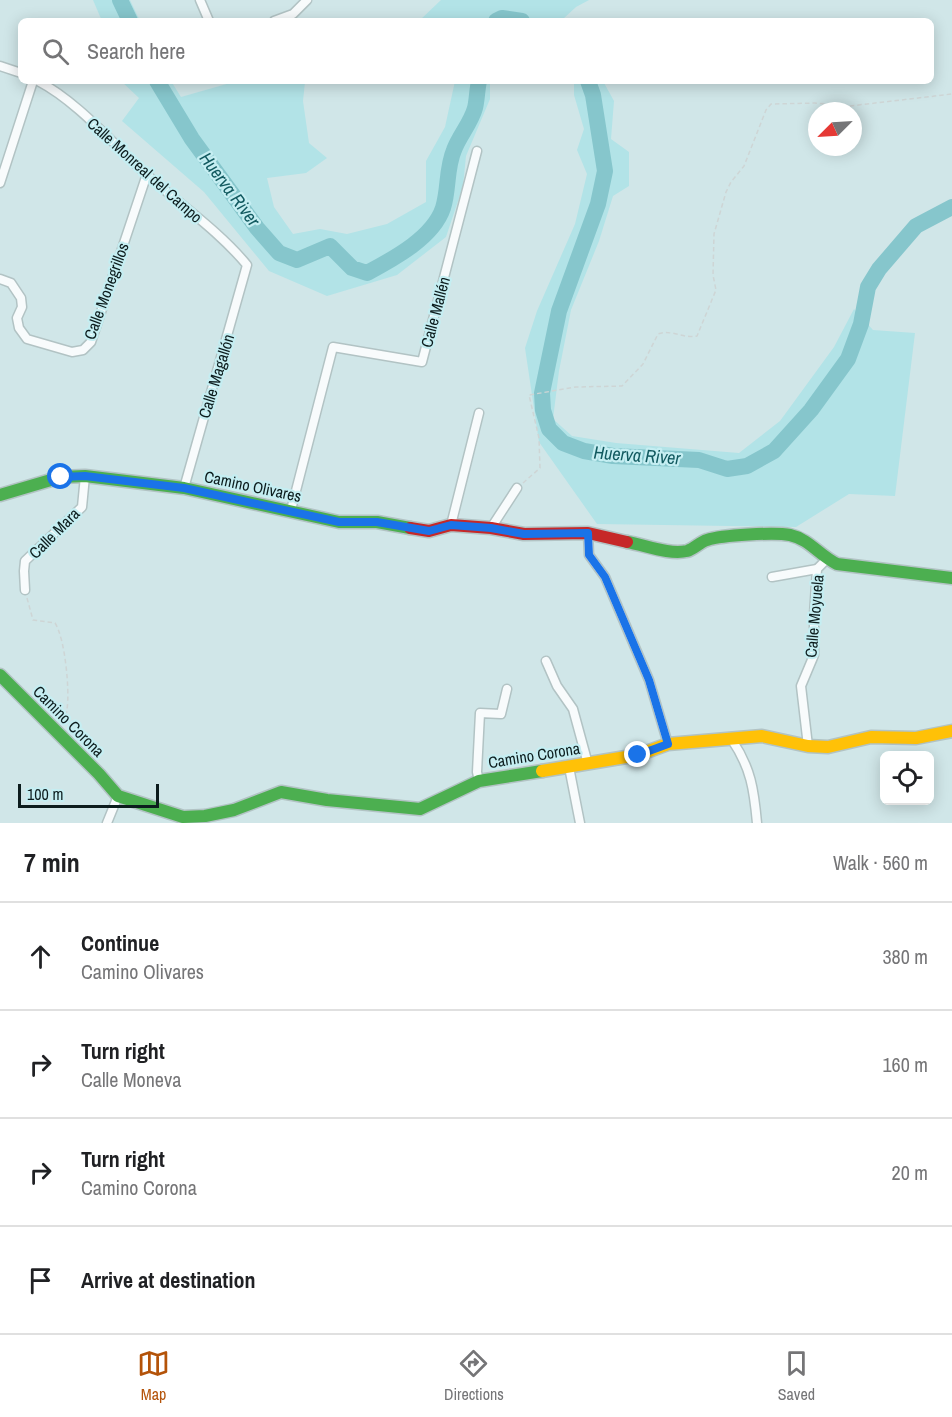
<!DOCTYPE html>
<html lang="en">
<head>
<meta charset="utf-8">
<style>
	body { margin:0; font-family:"Archivo Narrow",sans-serif; background:#f6f6f6; color:#202124 }
	.controls { position:absolute; right:18px; bottom:18px; display:grid; overflow:hidden; border-radius:9px; box-shadow:0 3px 15px #0003 }
	.controls button { width:54px; height:54px; display:grid; place-items:center; padding:0; border:0; border-bottom:2px solid #e0e0e0; background:#fff; color:#202124; font:30px sans-serif }
	.compass { position:absolute; left:808px; top:102px; width:54px; height:54px; border-radius:50%; background:#fff; box-shadow:0 3px 15px #0003; rotate:246deg }
	.scale { position:absolute; left:18px; bottom:15px; width:141px; box-sizing:border-box; padding-left:6px; border:3px solid #0c1c1d; border-top:0; font-size:16px; line-height:21px; white-space:nowrap; color:#0c1c1d; -webkit-text-stroke:4px #c5eef2; paint-order:stroke }
	.stop { position:absolute; width:18px; height:18px; margin:-14px; border:4px solid #1a73e8; border-radius:50%; background:#fff }
	.stop.end { background:#1a73e8; border-color:#fff; box-shadow:0 2px 6px #0008 }
	.list { margin:0; padding:0; list-style:none }
	h2 { display:flex; justify-content:space-between; align-items:center; height:78px; margin:0; padding:0 24px; font-size:26px }
	h2 small { font-size:20px; font-weight:400; color:#757577 }
	.list li { display:grid; grid-template-columns:39px 1fr auto; gap:18px; align-items:center; box-sizing:border-box; height:108px; padding:0 24px; border-top:2px solid #e0e0e0 }
	.list b { display:block; font-size:22px; white-space:nowrap }
	.list p { margin:0; font-size:20px; white-space:nowrap; color:#757577 }
	.list em { font-size:20px; font-style:normal; color:#757577 }
	.icon { flex:none; width:33px; height:33px; fill:none; stroke:currentColor; stroke-width:2; stroke-linecap:round; stroke-linejoin:round }
	.map { position:relative; flex:none; width:952px; height:823px; overflow:hidden }
	.search { position:absolute; background:#fff; box-shadow:0 3px 15px #0003; left:18px; right:18px; top:18px; height:66px; display:flex; align-items:center; gap:15px; box-sizing:border-box; padding:0 21px; border-radius:9px; color:#757577; font-size:22px }
	.sheet { height:510px; background:#fff }
	nav { display:flex; justify-content:space-around; align-items:center; box-sizing:border-box; height:84px; border-top:2px solid #e0e0e0; background:#fff; font-size:16px; color:#757577 }
	nav a { display:grid; justify-items:center; gap:3px }
	nav .on { color:#b45309 }
	.map>svg:first-child { display:block }
	.green { fill:#b2e3e7 }
	.lines { fill:none; stroke-linecap:round; stroke-linejoin:round }
	.river { stroke:#86c6cc; stroke-width:16 }
	.street-casing { stroke:#b2c3c4; stroke-width:11 }
	.fast-casing { stroke:#b2c3c4; stroke-width:15 }
	.slow-casing { stroke:#b2c3c4; stroke-width:15 }
	.jam-casing { stroke:#b2c3c4; stroke-width:15 }
	.path { stroke:#ced5d5; stroke-width:1.5; stroke-dasharray:4.5 3; stroke-linecap:butt }
	.street { stroke:#f8fbfc; stroke-width:8 }
	.fast { stroke:#4caf50; stroke-width:12 }
	.slow { stroke:#ffc107; stroke-width:12 }
	.jam { stroke:#c62828; stroke-width:12 }
	.route { stroke:#1a73e8; stroke-width:8 }
	.labels { text-anchor:middle; dominant-baseline:central; stroke-width:4.5; stroke-linejoin:round; paint-order:stroke }
	.street-label { font-size:16px; fill:#0c1c1d; stroke:#c5eef2 }
	.water-label { font-size:18px; font-style:italic; fill:#125a60; stroke:#c5eef2 }
</style>
</head>
<body>
<div class="map">
<svg width="952" height="823" viewBox="0 0 952 823">
	<rect width="100%" height="100%" fill="#d0e6e8"/>
	<!-- green -->
	<g class="green">
		<polygon points="93,0 130,0 140,21 102,21"/>
		<polygon points="441,0 589,0 576,7 563,19 564,21 419,21"/>
		<polygon points="121,81 171,81 181,97 237,81 305,82 303,101 309,143 327,158 306,173 267,178 274,207 293,234 320,229 347,234 387,224 426,202 426,161 445,127 455,81 490,81 490,99 466,156 463,186 446,237 397,275 327,296 269,271 204,192 122,121 139,98"/>
		<polygon points="574,81 603,81 614,101 611,139 629,152 629,186 613,196 599,241 571,310 559,371 553,419 572,436 616,443 739,453 780,421 834,347 854,309 873,330 915,333 895,496 849,494 796,527 597,524 539,442 525,348 537,311 575,224 587,174 577,150 584,129 574,95"/>
	</g>
	<g class="lines">
		<!-- river -->
		<g class="river">
			<polyline points="120,0 130,21"/>
			<polyline points="496,21 502,18 522,21"/>
			<path d="M157 81 192 139 257 228 279 253 297 260 330 246 352 268 367 273C393 259 433 238 443 208 449 189 446 169 454 150 459 136 471 123 475 108 477 100 477 90 479 81"/>
			<polyline points="588,81 593,95 605,171 598,204 559,311 542,393 543,410 549,429 563,443 584,451 613,456 699,460 727,469 747,466 774,451 811,410 848,359 861,324 868,287 879,269 916,226 952,207"/>
		</g>
		<!-- street casing -->
		<g class="street-casing">
			<g id="street">
				<polyline points="200,0 209,21"/>
				<polyline points="274,21 293,14 307,0"/>
				<polyline points="0,66 21,73"/>
				<path d="M38 81C78 102 112 143 145 173 179 204 218 230 247 265L184 488"/>
				<polyline points="0,183 33,81"/>
				<polyline points="0,279 11,283 21,298 22,307 17,318 19,328 27,339 72,352 83,350 91,342 147,174"/>
				<polyline points="291,510 333,347 422,362 477,151"/>
				<polyline points="451,525 479,413"/>
				<polyline points="491,528 517,488"/>
				<polyline points="588,533 589,555 605,577 649,680 668,744"/>
				<polyline points="772,577 817,569"/>
				<polyline points="25,590 24,571 25,561 82,507 85,476"/>
				<polyline points="546,661 557,686 573,709 588,764"/>
				<path d="M732 740C751 768 754 790 757 823"/>
				<polyline points="808,746 801,686 814,655 814,615 817,569 827,559"/>
				<polyline points="569,767 580,823"/>
				<polyline points="479,781 477,772 480,713 501,714 507,689"/>
				<polyline points="107,823 118,796"/>
			</g>
		</g>
		<!-- fast casing -->
		<g class="fast-casing">
			<g id="fast">
				<polyline points="0,495 61,477 85,476 184,488 339,522 377,522 410,528"/>
				<path d="M627 542C645 545 669 555 687 551 694 549 700 542 707 540 722 535 775 532 790 535 809 539 820 556 837 564L952 578"/>
				<polyline points="0,675 99,774 118,796 183,817 205,816 234,810 281,792 327,800 420,809 479,781 542,771"/>
			</g>
		</g>
		<!-- slow casing -->
		<g class="slow-casing">
			<polyline id="slow" points="542,771 638,755 668,744 762,736 808,746 828,747 871,737 916,738 952,731"/>
		</g>
		<!-- jam casing -->
		<g class="jam-casing">
			<polyline id="jam" points="410,528 429,531 451,525 491,528 524,534 588,533 627,542"/>
		</g>
		<!-- path -->
		<g class="path">
			<path d="M523 483 540 468 539 438 529 395 576 387 622 386 643 364 658 334C671 329 684 339 697 336L716 290 713 275 714 234 726 192 731 182 744 166 766 110 771 104 815 103 850 106 952 94"/>
			<path d="M27 598 33 620 55 623C65 638 70 691 67 709 67 714 64 719 63 723"/>
		</g>
		<!-- street -->
		<use href="#street" class="street"/>
		<!-- fast -->
		<use href="#fast" class="fast"/>
		<!-- slow -->
		<use href="#slow" class="slow"/>
		<!-- jam -->
		<use href="#jam" class="jam"/>
	</g>
	<g class="lines">
		<!-- route -->
		<polyline class="route" points="61,477 85,476 184,488 339,522 377,522 429,531 451,525 491,528 524,534 588,533 589,555 605,577 649,680 668,744 638,755"/>
	</g>
	<g class="labels">
		<!-- street labels -->
		<g class="street-label">
			<text transform="translate(145 170) rotate(42)">Calle Monreal del Campo</text>
			<text transform="translate(106 291) rotate(-70)">Calle Monegrillos</text>
			<text transform="translate(435 312) rotate(-75)">Calle Mallén</text>
			<text transform="translate(216 376) rotate(-73)">Calle Magallón</text>
			<text transform="translate(253 486) rotate(12)">Camino Olivares</text>
			<text transform="translate(54 533) rotate(-45)">Calle Mara</text>
			<text transform="translate(814 616) rotate(-85)">Calle Moyuela</text>
			<text transform="translate(69 721) rotate(45)">Camino Corona</text>
			<text transform="translate(534 755) rotate(-9)">Camino Corona</text>
		</g>
		<!-- water labels -->
		<g class="water-label">
			<text transform="translate(230 189) rotate(53)">Huerva River</text>
			<text transform="translate(637 455) rotate(4)">Huerva River</text>
		</g>
	</g>
</svg>
<div class="controls">
<button><svg class="icon" aria-label="locate" viewBox="0 0 24 24"><circle cx="12" cy="12" r="6"/><path d="M12 2v4M12 18v4M2 12h4M18 12h4"/></svg></button>
</div>
<svg class="compass" viewBox="-18 -18 36 36"><path d="M0-13l5 13h-10z" fill="#e53935"/><path d="M0 13l5-13h-10z" fill="#757577"/></svg>
<div class="scale">100 m</div>
<div class="stop" style="left:61px;top:477px"></div>
<div class="stop end" style="left:638px;top:755px"></div>
<div class="search"><svg class="icon" aria-label="search" viewBox="0 0 24 24"><circle cx="10" cy="10" r="6"/><path d="M15 15l6 6"/></svg>Search here</div>
</div>
<section class="sheet">
<h2>7 min<small>Walk · 560 m</small></h2>
<ul class="list">
<li><svg class="icon" aria-label="ahead" viewBox="0 0 24 24"><path d="M12 20V5M6 11l6-6 6 6"/></svg><div><b>Continue</b><p>Camino Olivares</p></div><em>380 m</em></li>
<li><svg class="icon" aria-label="right" viewBox="0 0 24 24"><path d="M7 20v-9h11M14 6l5 5-5 5"/></svg><div><b>Turn right</b><p>Calle Moneva</p></div><em>160 m</em></li>
<li><svg class="icon" aria-label="right" viewBox="0 0 24 24"><path d="M7 20v-9h11M14 6l5 5-5 5"/></svg><div><b>Turn right</b><p>Camino Corona</p></div><em>20 m</em></li>
<li><svg class="icon" aria-label="arrive" viewBox="0 0 24 24"><path d="M6 21V4h12l-3 4 3 4H6"/></svg><div><b>Arrive at destination</b></div></li>
</ul>
</section>
<nav>
<a class="on"><svg class="icon" aria-label="map" viewBox="0 0 24 24"><path d="M3 6l6-2 6 2 6-2v14l-6 2-6-2-6 2zM9 4v14M15 6v14"/></svg>Map</a>
<a><svg class="icon" aria-label="directions" viewBox="0 0 24 24"><path d="M12 3l9 9-9 9-9-9zM9 14v-3h6M13 9l2 2-2 2"/></svg>Directions</a>
<a><svg class="icon" aria-label="saved" viewBox="0 0 24 24"><path d="M7 4h10v16l-5-4-5 4z"/></svg>Saved</a>
</nav>
</body>
</html>
